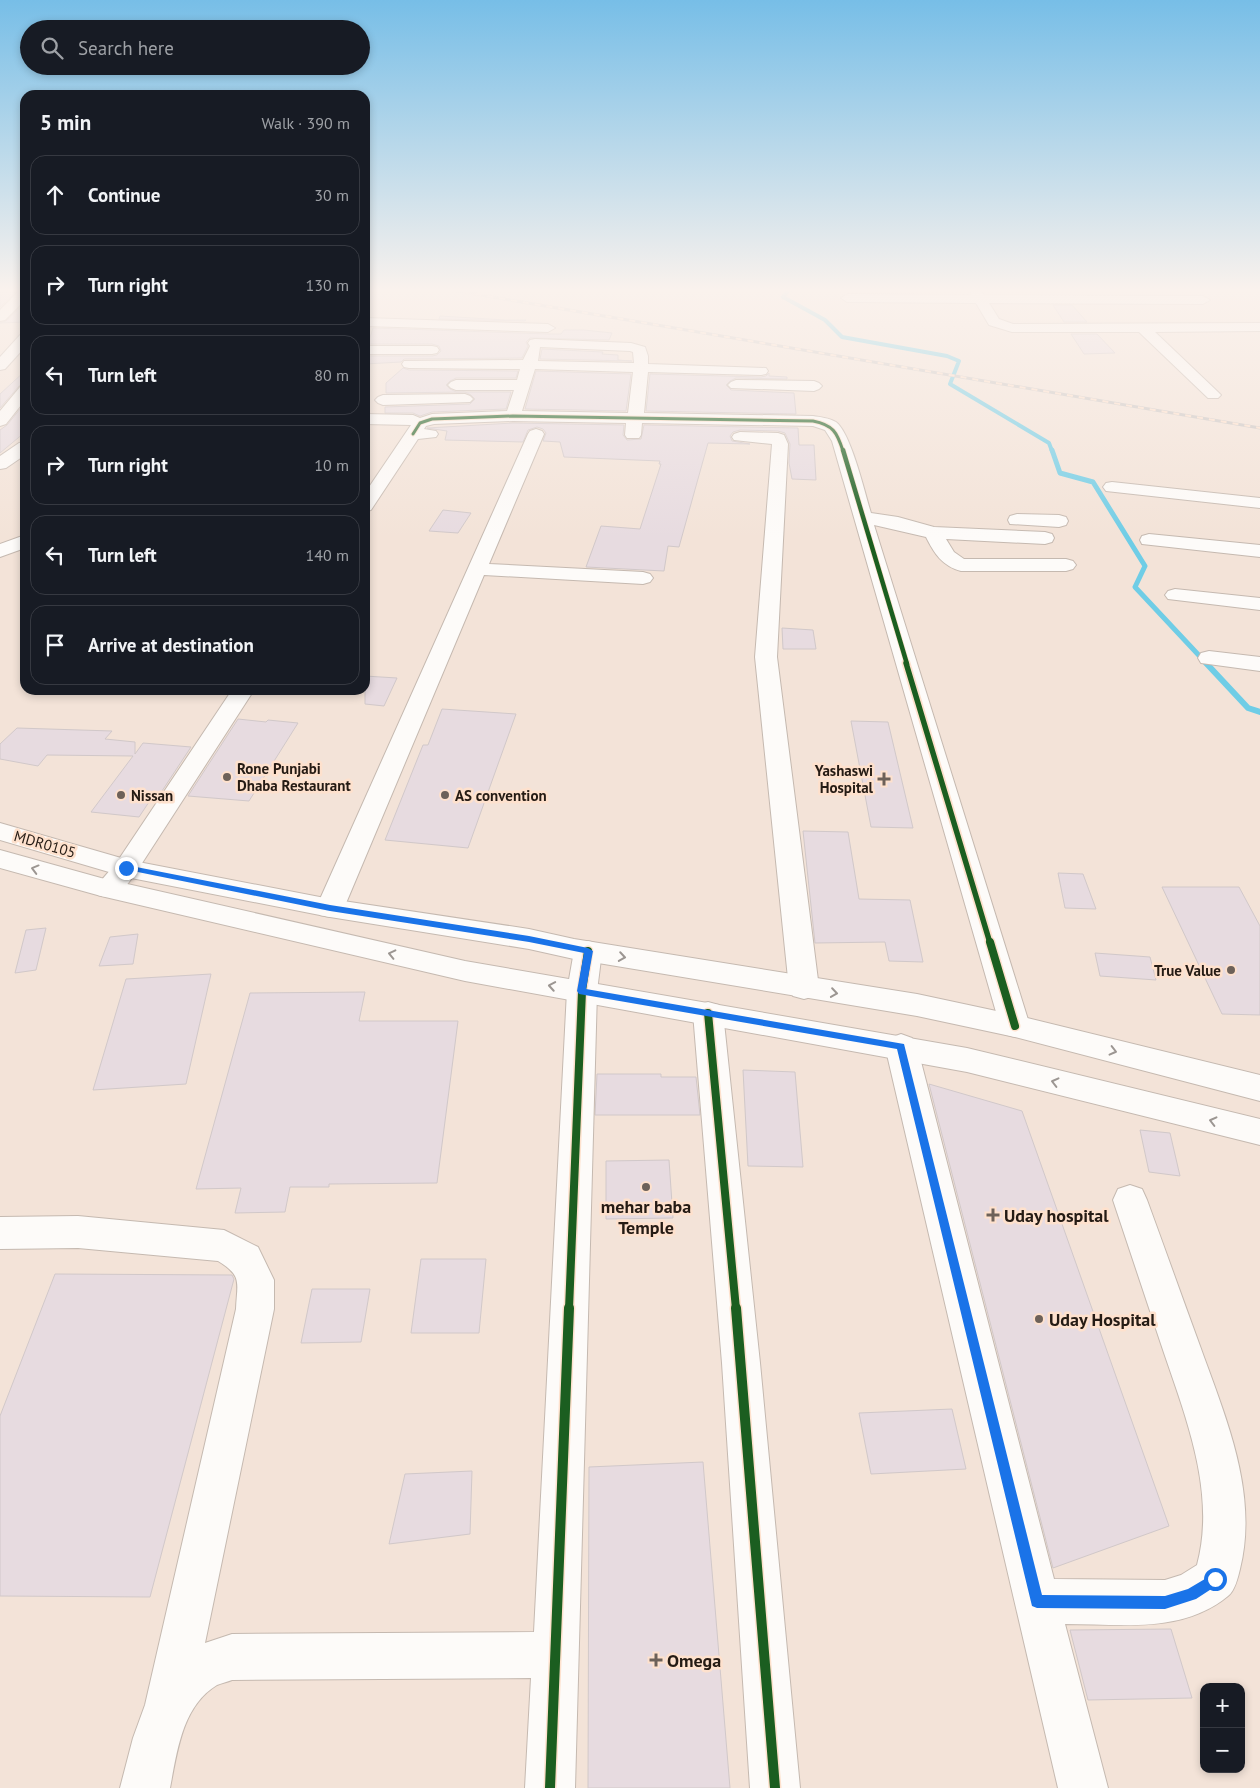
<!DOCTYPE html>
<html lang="en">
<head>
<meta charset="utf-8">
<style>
	body { margin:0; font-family:"PT Sans",sans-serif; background:#242831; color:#f1f3f6 }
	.controls { position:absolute; right:15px; bottom:15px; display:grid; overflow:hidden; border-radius:10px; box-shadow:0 2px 8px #0003 }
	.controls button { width:45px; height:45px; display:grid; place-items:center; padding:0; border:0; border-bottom:1px solid #363941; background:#171b24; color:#f1f3f6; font:25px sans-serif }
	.stop { position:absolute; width:15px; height:15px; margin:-11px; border:4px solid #1a73e8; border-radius:50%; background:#fff }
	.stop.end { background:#1a73e8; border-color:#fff; box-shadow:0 1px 5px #0008 }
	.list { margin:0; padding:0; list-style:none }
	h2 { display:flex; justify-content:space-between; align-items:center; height:65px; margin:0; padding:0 20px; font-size:21px }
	h2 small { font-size:16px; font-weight:400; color:#9ea1a6 }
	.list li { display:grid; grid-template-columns:32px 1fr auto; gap:15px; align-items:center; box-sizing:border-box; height:80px; margin:0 10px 10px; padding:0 10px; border:1px solid #363941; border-radius:15px }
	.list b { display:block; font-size:19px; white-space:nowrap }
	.list em { font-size:16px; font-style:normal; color:#9ea1a6 }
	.icon { flex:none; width:28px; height:28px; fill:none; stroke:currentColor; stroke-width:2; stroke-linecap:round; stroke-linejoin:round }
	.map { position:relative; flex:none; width:1260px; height:1788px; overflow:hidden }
	.search { position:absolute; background:#171b24; box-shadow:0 2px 8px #0003; left:20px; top:20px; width:350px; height:55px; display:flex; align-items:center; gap:12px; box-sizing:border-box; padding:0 18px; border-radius:28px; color:#9ea1a6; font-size:19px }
	.panel { position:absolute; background:#171b24; box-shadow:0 2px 8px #0003; left:20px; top:90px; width:350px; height:605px; border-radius:15px }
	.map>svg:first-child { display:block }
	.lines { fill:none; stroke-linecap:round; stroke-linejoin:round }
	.stream-far2 { stroke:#6fcde6; stroke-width:4 }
	.stream-far1 { stroke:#6fcde6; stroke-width:5 }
	.stream { stroke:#6fcde6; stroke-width:6 }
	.building { fill:#e7dbe0; stroke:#d1c8c9 }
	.minor-casing { stroke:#c5b9b0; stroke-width:2 }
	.major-casing { stroke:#c5b9b0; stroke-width:2 }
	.minor { fill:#fdfbf9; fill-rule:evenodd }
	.major { fill:#fdfbf9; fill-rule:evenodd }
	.rail-casing { stroke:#c9c5c3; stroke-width:3 }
	.rail { stroke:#fee1cd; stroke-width:2; stroke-dasharray:6; stroke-linecap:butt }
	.cycleway-far4-casing { stroke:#fee1cd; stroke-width:5 }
	.cycleway-far3-casing { stroke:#fee1cd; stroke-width:6 }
	.cycleway-far2-casing { stroke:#fee1cd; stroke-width:9 }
	.cycleway-far1-casing { stroke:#fee1cd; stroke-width:11 }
	.cycleway-casing { stroke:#fee1cd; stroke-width:13 }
	.cycleway-far4 { stroke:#1b5e20; stroke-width:3 }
	.cycleway-far3 { stroke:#1b5e20; stroke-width:4.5 }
	.cycleway-far2 { stroke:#1b5e20; stroke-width:5.5 }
	.cycleway-far1 { stroke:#1b5e20; stroke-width:8 }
	.cycleway { stroke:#1b5e20; stroke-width:10 }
	.oneway { stroke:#9c9692 }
	.route { fill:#1a73e8 }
	.poi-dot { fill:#6d6159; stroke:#fee1cd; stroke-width:2 }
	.labels { text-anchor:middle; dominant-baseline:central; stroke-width:5; stroke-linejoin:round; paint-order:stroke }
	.poi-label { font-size:15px; font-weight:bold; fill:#251b14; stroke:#fee1cd; text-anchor:start }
	.street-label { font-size:15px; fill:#251b14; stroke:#fee1cd }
	.near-poi-label { font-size:18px; font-weight:bold; fill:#251b14; stroke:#fee1cd; text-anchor:start }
</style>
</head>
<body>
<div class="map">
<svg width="1260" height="1788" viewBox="0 0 1260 1788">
	<rect width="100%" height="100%" fill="#f3e3d8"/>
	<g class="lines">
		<!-- stream-far2 -->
		<polyline class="stream-far2" points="812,288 789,290 783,297 825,320 842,337 947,356 959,361 950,384 1049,443 1052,451"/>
		<!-- stream-far1 -->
		<polyline class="stream-far1" points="1052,450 1060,473 1093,482 1145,566 1135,587 1207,664"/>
		<!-- stream -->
		<polyline class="stream" points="1206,663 1248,708 1260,712"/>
	</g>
	<!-- building -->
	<g class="building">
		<polygon points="0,288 21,288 0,307"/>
		<polygon points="25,303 25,322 0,323 6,321"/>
		<polygon points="1053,305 1072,305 1087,322 1064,322"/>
		<polygon points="440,316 505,320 526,320 525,321 439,319"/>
		<polygon points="373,328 548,334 561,334 564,330 584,330 612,333 609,340 530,338 526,342 528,346 522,358 404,359 401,362 365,364 365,356 432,356 437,355 441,351 439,346 432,344 368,344"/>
		<polygon points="1071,334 1097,334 1115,353 1084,354"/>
		<polygon points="542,349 603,352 602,354 618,355 618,360 632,361 540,359"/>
		<polygon points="403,368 409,370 518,371 516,378 456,378 450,381 446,385 450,389 456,392 511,392 506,409 432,412 420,416 413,413 385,413 385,407 470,404 475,399 471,395 465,392 386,393 386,383"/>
		<polygon points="25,371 25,383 19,386 0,408 0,394"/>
		<polygon points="536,371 631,374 626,411 525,409"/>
		<polygon points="769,373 769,376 787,377 787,379 736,378 730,381 726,385 731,390 794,393 796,414 646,411 650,374 761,377 766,376"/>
		<polygon points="25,403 24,433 0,453 0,430 7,425"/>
		<polygon points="513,423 624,425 623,435 627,440 641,439 644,425 798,428 799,445 814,445 816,480 792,479 789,463 790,444 785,433 778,431 740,430 733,432 730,436 732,441 750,444 708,443 679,547 668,546 664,571 586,567 601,526 640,529 661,464 659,464 660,461 564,457 560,442 543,441 546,433 543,429 537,427 528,430 523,442 445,440 447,431 427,428"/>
		<polygon points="443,510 471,513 458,533 429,531"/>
		<polygon points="782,628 813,630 816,649 783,649"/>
		<polygon points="365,676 397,678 384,706 365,704"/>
		<polygon points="442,709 516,714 468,848 385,840 423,745 428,745"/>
		<polygon points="238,719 266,722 268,720 298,723 249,801 188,796"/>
		<polygon points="851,721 888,722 913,828 871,827"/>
		<polygon points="17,728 112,731 105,739 135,742 135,754 143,743 191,747 160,794 155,793 139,817 91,812 133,756 47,755 38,766 0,759 0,744"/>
		<polygon points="803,831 848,832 859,899 910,900 923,962 889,961 885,942 815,943"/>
		<polygon points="1058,873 1083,874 1096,909 1065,908"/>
		<polygon points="1162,887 1239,887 1260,926 1260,1015 1222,1014"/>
		<polygon points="46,928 36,970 15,973 26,930"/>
		<polygon points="138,934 133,964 99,966 110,937"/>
		<polygon points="1095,953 1150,957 1156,980 1100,976"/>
		<polygon points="211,974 186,1084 93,1090 126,979"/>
		<polygon points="365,992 359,1021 458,1021 437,1183 329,1184 329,1187 290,1187 285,1212 235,1213 241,1188 196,1189 250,993"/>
		<polygon points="743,1070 795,1072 803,1167 748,1166"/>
		<polygon points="597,1074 661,1074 661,1077 696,1077 700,1115 595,1115"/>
		<polygon points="929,1084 1022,1111 1169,1526 1053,1568"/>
		<polygon points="1140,1130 1170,1133 1180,1176 1149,1172"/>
		<polygon points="669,1160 673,1218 606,1219 606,1161"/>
		<polygon points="421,1259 486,1259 479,1333 411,1333"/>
		<polygon points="55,1274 232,1275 234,1279 150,1597 0,1596 0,1416"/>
		<polygon points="312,1289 370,1289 361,1342 301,1343"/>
		<polygon points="952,1409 966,1469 871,1474 859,1413"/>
		<polygon points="703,1462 730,1788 588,1788 589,1467"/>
		<polygon points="472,1471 470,1534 389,1544 405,1474"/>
		<polygon points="1171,1629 1192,1698 1088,1700 1070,1630"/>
	</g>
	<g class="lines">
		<!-- minor casing -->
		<g class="minor-casing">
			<g id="minor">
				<polygon points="968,288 980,288 984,295 1203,296 1210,300 1203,304 989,303 999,319 1013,324 1260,323 1260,331 1155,332 1218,392 1221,395 1218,398 1208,398 1139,332 1012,332 989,325 976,303 847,302 841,298 847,294 972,295"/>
				<polygon points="25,289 25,300 5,320 0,321 0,310 20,290"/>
				<polygon points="365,318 548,324 555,328 548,332 367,326 365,326"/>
				<polygon points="25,334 25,347 5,369 0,370 0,357 20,335"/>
				<path d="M535 339 631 343 645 347 648 356V364L766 368 768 371 766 374 761 375 648 372 644 413 813 416C820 417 829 418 836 422 851 433 865 494 871 513L898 517 934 527 1045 532 1052 534 1054 538 1052 542 1045 544 946 539 954 552 964 559H1066L1073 561 1076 565 1073 569 1066 571H961C942 566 934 553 926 537L874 525 1030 1026 1026 1034 1015 1037 1004 1034 1000 1026 832 441 825 430 813 426 642 423 641 435 639 438H627L625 435 626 423 513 421 434 424 426 426 424 429 436 431 438 434 436 437 418 439 371 510 365 511V493L411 425 365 424V414L413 415 420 418 432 414 507 411 514 390H456L451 388 448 385 451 382 456 380H517L520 369 409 368 404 367 402 364 404 361 523 360 530 346 528 343 530 340ZM540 347 630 351 633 352 634 363 538 361ZM535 369 633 372 628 413 522 411Z"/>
				<polygon points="365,346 432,346 437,347 439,350 437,353 432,354 365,354"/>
				<polygon points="736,380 814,381 819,383 822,386 819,389 814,391 731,388 728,385 731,382"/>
				<polygon points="25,385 25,400 6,424 0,426 0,411 20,387"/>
				<polygon points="465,394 470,396 473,399 470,402 383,405 378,403 375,400 378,397 383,395"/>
				<polygon points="536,429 542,431 544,434 489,564 643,572 650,574 653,578 650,582 643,584 484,575 344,908 340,915 330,917 320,915 316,908 528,434 530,431"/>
				<polygon points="740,432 778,433 784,435 788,444 777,657 819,988 815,996 804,999 793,996 789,988 755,657 772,444 734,440 732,437 734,434"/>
				<polygon points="25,442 25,455 6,468 0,469 0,456 19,443"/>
				<polygon points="1112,482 1260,498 1260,508 1106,491 1103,487 1106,483"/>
				<polygon points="1017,514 1059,515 1066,517 1068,521 1066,525 1059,527 1010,524 1008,520 1010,516"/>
				<polygon points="1149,534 1260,545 1260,557 1142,544 1140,540 1142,536"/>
				<polygon points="25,535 25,548 0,557 0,544"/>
				<polygon points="1175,589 1260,598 1260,610 1168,599 1165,595 1168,591"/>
				<polygon points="1209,651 1260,657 1260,671 1201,663 1198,658 1201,653"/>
				<path d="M232 690H254L135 874C124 888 118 901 98 895L94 889 117 862Z"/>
				<path d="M588 941 598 944 602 951 597 991 575 1788H525L531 1678 232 1680C227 1682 222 1683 217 1685 182 1706 177 1752 170 1788H120L133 1738 145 1705 236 1309C237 1283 243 1276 218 1261L78 1248 0 1249V1217L78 1216 224 1230 258 1247 274 1280V1309L205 1643 232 1634 534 1632 567 991 574 951 578 944Z"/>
				<polygon points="708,1002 719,1005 723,1013 760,1363 800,1788 750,1788 722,1363 693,1013 697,1005"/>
				<path d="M901 1034 912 1038 917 1046 1054 1579 1165 1580 1181 1575 1197 1565C1217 1491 1184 1413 1161 1344 1145 1296 1129 1248 1113 1200L1118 1189 1130 1185 1142 1189 1147 1200C1165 1249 1182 1297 1200 1346 1225 1416 1259 1493 1240 1569 1238 1577 1235 1591 1228 1596 1182 1634 1121 1624 1065 1624L1108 1788H1058L885 1046 890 1038Z"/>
			</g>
		</g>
		<!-- major casing -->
		<g class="major-casing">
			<g id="major">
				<polygon points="0,823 128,860 330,899 529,929 574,939 917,994 1015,1015 1260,1075 1260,1101 1015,1037 917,1016 574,959 529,949 330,917 126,877 0,840"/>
				<polygon points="0,850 101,878 465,961 967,1048 1260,1119 1260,1145 967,1072 465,981 101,896 0,868"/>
			</g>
		</g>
		<!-- minor -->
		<use href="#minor" class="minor"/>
		<!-- major -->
		<use href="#major" class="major"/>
		<!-- rail casing -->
		<g class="rail-casing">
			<polyline id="rail" points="440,288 1260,428"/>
		</g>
		<!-- rail -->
		<use href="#rail" class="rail"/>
		<!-- cycleway-far4 casing -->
		<g class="cycleway-far4-casing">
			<path id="cycleway-far4" d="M413 434 420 423 432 419 513 416 813 421C833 425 837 432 843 451"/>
		</g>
		<!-- cycleway-far3 casing -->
		<g class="cycleway-far3-casing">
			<polyline id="cycleway-far3" points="843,450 907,664"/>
		</g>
		<!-- cycleway-far2 casing -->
		<g class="cycleway-far2-casing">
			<polyline id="cycleway-far2" points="906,663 990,943"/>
		</g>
		<!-- cycleway-far1 casing -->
		<g class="cycleway-far1-casing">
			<g id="cycleway-far1">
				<polyline points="990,942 1015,1026"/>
				<polyline points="708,1013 736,1309"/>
				<polyline points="569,1309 582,991 588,951"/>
			</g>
		</g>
		<!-- cycleway casing -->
		<g class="cycleway-casing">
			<g id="cycleway">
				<polyline points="736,1308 775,1788"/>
				<polyline points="550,1788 569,1308"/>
			</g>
		</g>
		<!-- cycleway-far4 -->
		<use href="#cycleway-far4" class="cycleway-far4"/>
		<!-- cycleway-far3 -->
		<use href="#cycleway-far3" class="cycleway-far3"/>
		<!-- cycleway-far2 -->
		<use href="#cycleway-far2" class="cycleway-far2"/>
		<!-- cycleway-far1 -->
		<use href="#cycleway-far1" class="cycleway-far1"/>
		<!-- cycleway -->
		<use href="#cycleway" class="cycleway"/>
	</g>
	<!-- one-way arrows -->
	<defs><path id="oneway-chevron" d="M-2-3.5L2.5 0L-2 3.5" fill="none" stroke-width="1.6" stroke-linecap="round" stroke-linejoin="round" transform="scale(1.25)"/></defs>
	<g class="oneway">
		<use href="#oneway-chevron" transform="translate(35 869) rotate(-165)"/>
		<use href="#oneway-chevron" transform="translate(392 954) rotate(-167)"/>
		<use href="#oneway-chevron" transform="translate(622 957) rotate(9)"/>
		<use href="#oneway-chevron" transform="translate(552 986) rotate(-170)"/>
		<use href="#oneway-chevron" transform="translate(834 993) rotate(8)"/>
		<use href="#oneway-chevron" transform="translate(1113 1051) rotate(14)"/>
		<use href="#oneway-chevron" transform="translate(1055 1082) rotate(-166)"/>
		<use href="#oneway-chevron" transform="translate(1213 1121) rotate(-166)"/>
	</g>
	<!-- sky -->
	<linearGradient id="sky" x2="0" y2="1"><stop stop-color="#77bee7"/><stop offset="0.54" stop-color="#faf2ed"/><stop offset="1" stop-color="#faf2ed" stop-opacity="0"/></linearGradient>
	<rect width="1260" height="538" fill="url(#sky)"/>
	<!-- route -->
	<polygon class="route" points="126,865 330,905 529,936 588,948 593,951 586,989 904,1044 1042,1595 1165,1596 1188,1589 1215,1573 1219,1575 1221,1579 1219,1584 1196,1599 1165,1609 1037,1608 1032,1606 897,1049 579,994 577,991 584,953 529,942 330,911 123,869 122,868"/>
	<!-- markers -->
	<g class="poi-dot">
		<circle cx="227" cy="777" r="5"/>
		<path d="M881.5 771.5h5v5h5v5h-5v5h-5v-5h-5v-5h5z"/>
		<circle cx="121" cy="795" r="5"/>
		<circle cx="445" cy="795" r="5"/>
		<circle cx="1231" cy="970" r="5"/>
		<circle cx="646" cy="1187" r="5"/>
		<path d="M990.5 1207.5h5v5h5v5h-5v5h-5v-5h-5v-5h5z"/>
		<circle cx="1039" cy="1319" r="5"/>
		<path d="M653.5 1652.5h5v5h5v5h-5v5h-5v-5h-5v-5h5z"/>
	</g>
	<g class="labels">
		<!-- poi labels -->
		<g class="poi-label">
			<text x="237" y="768">Rone Punjabi<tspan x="237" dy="17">Dhaba Restaurant</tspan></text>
			<text x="873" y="770" text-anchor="end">Yashaswi<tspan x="873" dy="17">Hospital</tspan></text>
			<text x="131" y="795">Nissan</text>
			<text x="455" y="795">AS convention</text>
			<text x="1221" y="970" text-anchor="end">True Value</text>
		</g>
		<!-- street labels -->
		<g class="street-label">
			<text transform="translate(45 844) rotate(16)">MDR0105</text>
		</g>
		<!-- near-poi labels -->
		<g class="near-poi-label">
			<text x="646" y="1206" text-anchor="middle">mehar baba<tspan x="646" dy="21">Temple</tspan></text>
			<text x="1004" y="1215">Uday hospital</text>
			<text x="1049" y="1319">Uday Hospital</text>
			<text x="667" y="1660">Omega</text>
		</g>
	</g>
</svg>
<div class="controls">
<button>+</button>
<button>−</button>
</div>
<div class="stop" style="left:1215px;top:1579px"></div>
<div class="stop end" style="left:126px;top:868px"></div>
<div class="search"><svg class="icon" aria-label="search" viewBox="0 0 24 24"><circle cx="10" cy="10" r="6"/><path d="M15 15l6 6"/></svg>Search here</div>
<section class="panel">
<h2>5 min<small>Walk · 390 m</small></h2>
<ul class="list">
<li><svg class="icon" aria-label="ahead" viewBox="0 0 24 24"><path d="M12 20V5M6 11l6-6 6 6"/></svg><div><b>Continue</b></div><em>30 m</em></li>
<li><svg class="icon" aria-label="right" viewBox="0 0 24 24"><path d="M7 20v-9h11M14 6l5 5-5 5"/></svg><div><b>Turn right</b></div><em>130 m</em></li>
<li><svg class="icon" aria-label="left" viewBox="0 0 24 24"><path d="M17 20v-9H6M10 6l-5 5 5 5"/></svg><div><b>Turn left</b></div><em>80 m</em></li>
<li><svg class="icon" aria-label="right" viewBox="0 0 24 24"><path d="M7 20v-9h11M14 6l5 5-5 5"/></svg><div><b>Turn right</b></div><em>10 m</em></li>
<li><svg class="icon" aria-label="left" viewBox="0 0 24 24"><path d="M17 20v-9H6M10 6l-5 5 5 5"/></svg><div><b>Turn left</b></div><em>140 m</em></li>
<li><svg class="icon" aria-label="arrive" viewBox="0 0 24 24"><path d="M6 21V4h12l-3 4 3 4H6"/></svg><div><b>Arrive at destination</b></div></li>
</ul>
</section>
</div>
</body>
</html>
